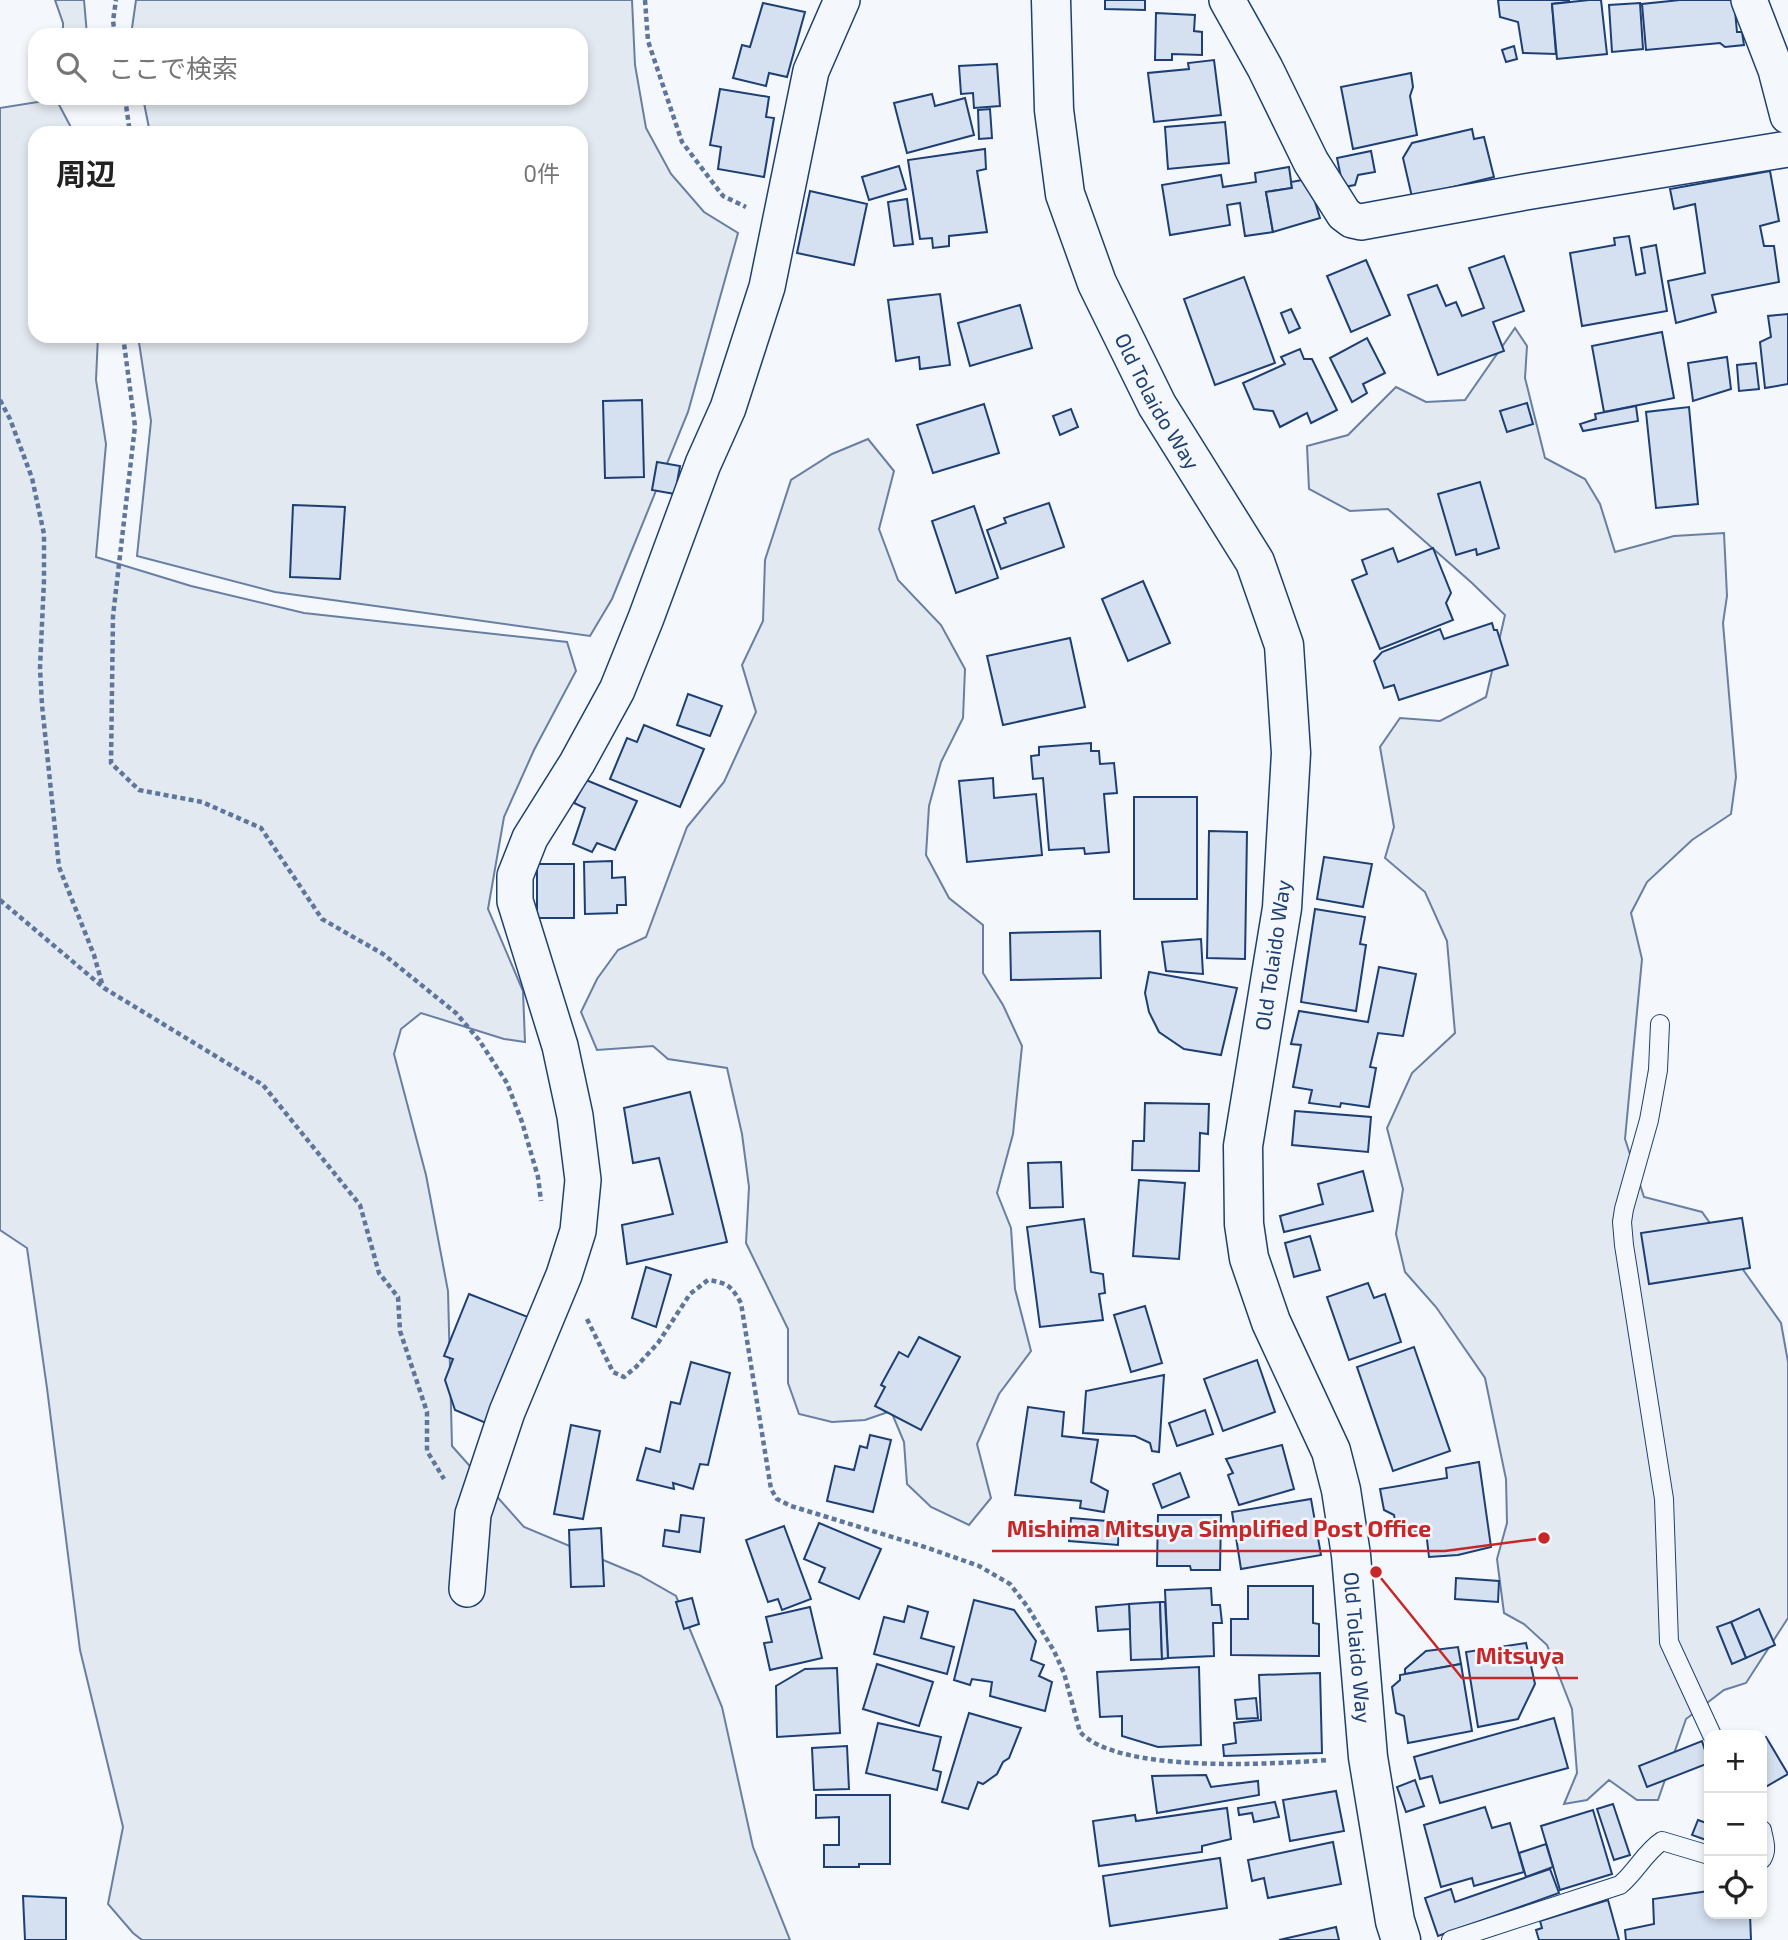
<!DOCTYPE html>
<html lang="ja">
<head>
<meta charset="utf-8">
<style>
	body { margin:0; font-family:"Exo 2","Noto Sans JP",sans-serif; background:#f2f2f2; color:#222 }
	.controls { position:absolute; right:21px; bottom:21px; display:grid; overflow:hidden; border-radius:14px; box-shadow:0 4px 10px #0003 }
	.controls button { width:63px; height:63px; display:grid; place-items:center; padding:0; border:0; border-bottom:2px solid #e0e0e0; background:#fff; color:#222; font:35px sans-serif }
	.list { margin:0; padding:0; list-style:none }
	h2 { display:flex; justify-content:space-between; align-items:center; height:91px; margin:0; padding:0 28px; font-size:30px }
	h2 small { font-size:23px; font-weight:400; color:#767676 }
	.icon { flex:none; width:38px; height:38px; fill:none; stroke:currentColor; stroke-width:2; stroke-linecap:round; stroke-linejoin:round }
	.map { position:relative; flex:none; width:1788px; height:1940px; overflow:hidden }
	.search { position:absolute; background:#fff; box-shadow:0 4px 10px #0003; left:28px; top:28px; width:560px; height:77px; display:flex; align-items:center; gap:18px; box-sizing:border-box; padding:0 24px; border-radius:21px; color:#767676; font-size:26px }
	.panel { position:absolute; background:#fff; box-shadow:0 4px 10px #0003; left:28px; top:126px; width:560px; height:217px; border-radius:21px }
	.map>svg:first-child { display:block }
	.green { fill:#e3e9f0; stroke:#687fa3; stroke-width:2 }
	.building { fill:#d5e0f0; stroke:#1d3f73; stroke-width:2 }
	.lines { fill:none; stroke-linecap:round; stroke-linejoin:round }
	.service-casing { stroke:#1d3f73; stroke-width:20 }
	.minor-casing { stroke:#1d3f73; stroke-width:38 }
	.tertiary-casing { stroke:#1d3f73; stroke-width:41 }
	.path { stroke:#5e769c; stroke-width:4.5; stroke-dasharray:5 3.5; stroke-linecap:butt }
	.service { stroke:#f4f7fb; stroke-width:18 }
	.minor { stroke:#f4f7fb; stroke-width:35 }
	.tertiary { stroke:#f4f7fb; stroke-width:38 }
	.labels { text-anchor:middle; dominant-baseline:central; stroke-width:5; stroke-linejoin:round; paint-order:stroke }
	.street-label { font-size:21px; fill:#1d3f73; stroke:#f4f7fb }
	.leader { fill:none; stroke:#c62828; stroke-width:2.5 }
	.callout-dot { fill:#c62828; stroke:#f4f7fb; stroke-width:2.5 }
	.callout-label { font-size:23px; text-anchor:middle; font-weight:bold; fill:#c62828; stroke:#f4f7fb; stroke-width:5; stroke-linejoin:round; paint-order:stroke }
</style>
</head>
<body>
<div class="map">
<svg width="1788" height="1940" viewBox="0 0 1788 1940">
	<rect width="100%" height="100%" fill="#f4f7fb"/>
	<!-- green -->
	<g class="green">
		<polygon points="55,0 84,0 87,35 63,35 63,23"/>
		<polygon points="136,0 632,0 635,65 646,128 671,174 704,212 738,233 688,412 612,599 590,636 275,592 137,556 151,421 138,336 581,336 581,133 150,133 143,98 581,98 581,35 131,35"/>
		<polygon points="56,99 74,133 35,133 35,336 98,336 96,380 106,444 96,557 191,586 304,613 567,642 576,671 534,750 504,817 488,909 523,991 525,1042 504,1039 421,1013 401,1029 394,1054 426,1175 448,1291 452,1446 524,1527 639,1575 676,1596 722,1707 753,1847 790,1940 142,1940 133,1933 108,1904 123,1827 80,1650 47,1388 27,1248 0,1230 0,108"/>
		<polygon points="1515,328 1527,346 1525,378 1545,458 1585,479 1600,504 1615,552 1674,536 1724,533 1727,596 1723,623 1736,777 1731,814 1692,840 1647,882 1631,913 1642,959 1625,1139 1644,1197 1702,1212 1781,1323 1788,1362 1788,1618 1746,1683 1724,1690 1686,1719 1658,1800 1637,1800 1609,1780 1587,1800 1564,1804 1577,1773 1572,1709 1547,1645 1524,1624 1504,1613 1497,1559 1507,1523 1506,1479 1485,1378 1436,1307 1405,1272 1396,1234 1403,1189 1387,1128 1412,1073 1455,1033 1447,941 1425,892 1385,858 1394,827 1380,747 1400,718 1440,721 1486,697 1505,615 1472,583 1388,509 1350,511 1309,489 1307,446 1348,435 1396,387 1426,402 1465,400"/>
		<polygon points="868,439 894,471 879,529 898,580 941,625 965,669 963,718 941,762 929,806 926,855 949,898 983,925 983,973 1003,1005 1022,1046 1013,1134 997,1193 1011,1228 1015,1289 1031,1351 999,1394 977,1444 991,1498 969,1525 931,1507 907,1484 904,1442 891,1411 865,1420 832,1422 799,1414 788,1383 788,1329 746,1243 749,1187 742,1134 727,1068 668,1059 653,1046 597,1050 581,1012 597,979 618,950 646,937 687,827 724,782 756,712 742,665 763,621 765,560 791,480 832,454"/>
	</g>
	<!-- building -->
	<g class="building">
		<polygon points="1105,0 1145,0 1145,10 1105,9"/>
		<polygon points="1498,0 1569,0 1569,2 1552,4 1556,54 1523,53 1518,22 1500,17"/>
		<polygon points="1589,0 1601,0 1607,54 1557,59 1552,4"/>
		<polygon points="1680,0 1734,0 1737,32 1742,32 1744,45 1725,47 1720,43 1646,50 1642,4"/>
		<polygon points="763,3 805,12 787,77 769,73 766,86 733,78 742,45 750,47"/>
		<polygon points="1640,3 1643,49 1612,52 1609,5"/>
		<polygon points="1156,13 1195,15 1194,31 1202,32 1202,55 1172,54 1172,60 1155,60"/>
		<polygon points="1514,46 1517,59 1506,62 1502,50"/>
		<polygon points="1214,60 1221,115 1154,122 1148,73 1189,69 1188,63"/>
		<polygon points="997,64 1000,106 974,108 973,93 961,94 959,66"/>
		<polygon points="1411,73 1413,87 1410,96 1417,135 1353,149 1341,87"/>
		<polygon points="720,89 769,97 766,117 774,118 764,177 718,169 721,147 710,145"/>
		<polygon points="932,94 935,106 965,98 974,135 907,153 894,103"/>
		<polygon points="990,109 992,138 979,139 978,110"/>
		<polygon points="1225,122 1229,163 1168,169 1165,127"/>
		<polygon points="1472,129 1474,139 1484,137 1494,177 1412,197 1403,158 1412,143"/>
		<polygon points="985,149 986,169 977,171 987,232 949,236 949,246 933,248 932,238 920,239 908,160"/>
		<polygon points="1371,151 1375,172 1358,175 1355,185 1343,187 1337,158"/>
		<polygon points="899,166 906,189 869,200 862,177"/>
		<polygon points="1289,167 1292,188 1266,192 1273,232 1245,236 1240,203 1227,205 1230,225 1170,235 1162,185 1221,175 1223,187 1256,182 1255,173"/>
		<polygon points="1770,171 1779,221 1760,226 1764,246 1774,246 1779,282 1712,295 1716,312 1676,323 1668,281 1705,273 1695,204 1674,209 1670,189"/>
		<polygon points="1308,179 1320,218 1273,232 1266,192 1292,188 1291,182"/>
		<polygon points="810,191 867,204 854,265 797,253"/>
		<polygon points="907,199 913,244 894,246 888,202"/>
		<polygon points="1629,236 1636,275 1645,273 1641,248 1656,245 1667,311 1582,326 1570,253 1615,245 1614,238"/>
		<polygon points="1504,256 1524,311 1493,322 1504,351 1438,375 1408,295 1437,285 1446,306 1456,302 1462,316 1484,308 1469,268"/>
		<polygon points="1366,260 1390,315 1351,332 1327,276"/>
		<polygon points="1244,277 1275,363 1215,385 1184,299"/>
		<polygon points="940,294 950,365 920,369 919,357 896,361 888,300"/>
		<polygon points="1020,305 1032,348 970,366 958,323"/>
		<polygon points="1291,309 1300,328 1289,333 1281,313"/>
		<polygon points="1788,314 1788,384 1765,388 1760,342 1771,337 1768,316"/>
		<polygon points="1662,332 1674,398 1604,412 1592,346"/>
		<polygon points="1367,338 1385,373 1363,384 1367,393 1352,402 1330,358"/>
		<polygon points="1300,349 1304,359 1312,359 1337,410 1311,423 1307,413 1280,427 1273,411 1254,409 1243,383 1285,364 1281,357"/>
		<polygon points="1727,357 1731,389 1693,401 1688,363"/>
		<polygon points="1756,363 1759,389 1739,391 1737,365"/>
		<polygon points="642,400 644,477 605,478 603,401"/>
		<polygon points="1527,403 1533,424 1507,432 1500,411"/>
		<polygon points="984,404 999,453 933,473 917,425"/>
		<polygon points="1636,406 1638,421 1583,431 1580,424 1596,419 1595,414"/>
		<polygon points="1689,407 1698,504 1656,508 1646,412"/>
		<polygon points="1071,409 1078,427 1060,435 1053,416"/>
		<polygon points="657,462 680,466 675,494 652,490"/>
		<polygon points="1480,482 1499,548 1477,555 1476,549 1456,555 1438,494"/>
		<polygon points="1049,503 1064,547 1001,569 987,530 1006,523 1004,518"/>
		<polygon points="293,505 345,507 340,579 290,577"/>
		<polygon points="974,506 998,578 956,593 932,521"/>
		<polygon points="1393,548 1398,562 1433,548 1451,593 1446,603 1453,620 1380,649 1352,580 1367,574 1362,560"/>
		<polygon points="1143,581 1170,643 1128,661 1102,599"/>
		<polygon points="1492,623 1494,630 1497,630 1508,665 1399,700 1394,685 1384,688 1374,661 1382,652 1440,629 1444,639"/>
		<polygon points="1070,638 1085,707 1003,725 987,656"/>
		<polygon points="688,694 722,706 710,736 677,725"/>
		<polygon points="644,725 704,749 680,807 610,779 627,738 637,742"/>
		<polygon points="1091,743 1091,751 1099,751 1100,764 1114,763 1117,793 1104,794 1109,852 1085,854 1084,848 1049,850 1043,778 1033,779 1031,756 1039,755 1039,747"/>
		<polygon points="993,778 994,798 1036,794 1042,855 967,862 959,781"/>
		<polygon points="586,780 637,801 615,850 597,843 592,852 573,844 585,808 574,803"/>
		<rect x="1134" y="797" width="63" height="102"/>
		<polygon points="1209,831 1247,832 1245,959 1207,958"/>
		<polygon points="1324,857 1372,864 1363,907 1317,899"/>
		<polygon points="612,861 612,878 625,877 626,905 617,905 617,913 585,914 584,862"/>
		<rect x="537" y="864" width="37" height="54"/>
		<polygon points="1315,909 1365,917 1360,944 1366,945 1356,1011 1301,1002"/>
		<polygon points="1100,931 1101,978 1011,980 1010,933"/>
		<polygon points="1201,939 1203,974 1166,971 1162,942"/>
		<polygon points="1379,967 1416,974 1403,1036 1378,1033 1370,1067 1376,1068 1369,1107 1341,1103 1340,1107 1309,1103 1312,1090 1293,1087 1301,1045 1291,1044 1299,1011 1368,1022"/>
		<polygon points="1149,972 1237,988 1221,1055 1184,1049 1159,1032 1149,1012 1145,993"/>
		<polygon points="690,1092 727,1242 627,1264 622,1225 673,1214 659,1158 633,1163 624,1108"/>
		<polygon points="1145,1103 1209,1104 1208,1134 1200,1133 1199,1171 1132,1170 1133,1141 1144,1141"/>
		<polygon points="1295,1111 1371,1117 1368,1152 1292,1145"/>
		<polygon points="1061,1162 1063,1207 1030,1208 1028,1163"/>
		<polygon points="1363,1171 1373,1211 1284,1232 1280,1216 1323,1204 1318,1184"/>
		<polygon points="1139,1180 1185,1183 1179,1259 1133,1256"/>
		<polygon points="1742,1218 1750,1268 1649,1284 1641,1233"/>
		<polygon points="1084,1219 1091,1272 1103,1274 1105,1293 1099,1294 1103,1320 1040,1327 1027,1227"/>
		<polygon points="1310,1236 1320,1270 1294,1277 1285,1243"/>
		<polygon points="646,1267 671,1275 656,1327 632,1318"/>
		<polygon points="1368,1283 1374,1298 1385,1294 1401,1342 1349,1360 1327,1297"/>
		<polygon points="469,1294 528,1317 486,1423 455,1410 445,1380 453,1359 444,1356"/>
		<polygon points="1145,1306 1162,1363 1131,1372 1114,1315"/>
		<polygon points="919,1337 960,1357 921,1430 875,1406 885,1387 881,1385 899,1352 908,1357"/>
		<polygon points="1414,1347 1450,1451 1393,1471 1357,1367"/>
		<polygon points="1257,1360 1275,1412 1223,1431 1204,1379"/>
		<polygon points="691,1362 730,1373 708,1465 700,1464 693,1489 673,1483 674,1489 637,1480 646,1448 660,1452 671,1402 680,1404"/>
		<polygon points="1164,1375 1159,1452 1152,1451 1150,1443 1135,1436 1083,1433 1086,1391"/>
		<polygon points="1028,1407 1064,1412 1062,1436 1098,1440 1091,1482 1108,1491 1104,1512 1080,1508 1081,1501 1015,1495"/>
		<polygon points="1205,1410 1213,1434 1177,1446 1169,1423"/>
		<polygon points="571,1425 600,1431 583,1519 554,1514"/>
		<polygon points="870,1435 891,1440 873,1512 827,1501 835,1466 854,1470 860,1446 867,1448"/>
		<polygon points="1282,1445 1294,1489 1239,1505 1228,1475 1233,1473 1226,1459"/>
		<polygon points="1479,1462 1491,1547 1458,1555 1429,1557 1426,1531 1397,1532 1394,1515 1384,1510 1380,1489 1447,1478 1446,1468"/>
		<polygon points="1180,1473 1189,1497 1162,1508 1153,1484"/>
		<polygon points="1311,1499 1321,1555 1241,1569 1232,1512"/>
		<polygon points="681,1515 704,1518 700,1552 663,1546 665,1530 679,1532"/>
		<polygon points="1158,1515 1221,1515 1220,1570 1191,1570 1190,1566 1157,1566"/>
		<polygon points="1071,1518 1119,1522 1118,1545 1069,1541"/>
		<polygon points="819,1523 881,1549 859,1599 819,1582 825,1568 804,1559"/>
		<polygon points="784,1526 811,1599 782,1610 778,1599 768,1602 746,1540"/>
		<polygon points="601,1528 604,1586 571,1587 569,1530"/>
		<polygon points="1456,1578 1499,1581 1498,1602 1455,1599"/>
		<polygon points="1248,1586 1313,1586 1313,1623 1319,1624 1319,1656 1231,1655 1231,1619 1248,1619"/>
		<polygon points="1211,1588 1212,1605 1220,1605 1222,1623 1213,1623 1214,1656 1168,1658 1165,1590"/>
		<polygon points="692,1598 699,1624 684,1629 676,1602"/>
		<polygon points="974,1600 1014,1610 1036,1641 1031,1660 1044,1665 1039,1676 1052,1682 1045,1711 990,1696 992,1682 972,1679 970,1685 954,1680"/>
		<polygon points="1160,1602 1162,1659 1131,1660 1129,1604"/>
		<polygon points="1160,1602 1165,1602 1168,1658 1162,1659"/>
		<polygon points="1129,1604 1130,1629 1098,1631 1096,1607"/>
		<polygon points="908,1606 928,1612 921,1638 954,1647 947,1674 874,1654 884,1617 904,1622"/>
		<polygon points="810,1607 822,1658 770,1670 764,1643 772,1642 766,1617"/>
		<polygon points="1759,1609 1775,1645 1746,1658 1731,1622"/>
		<polygon points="1731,1622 1746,1658 1732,1664 1717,1627"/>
		<polygon points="1526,1643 1535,1684 1518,1719 1478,1727 1466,1652"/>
		<polygon points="1458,1647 1461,1664 1405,1674 1405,1669 1426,1651"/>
		<polygon points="877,1664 933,1682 919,1726 863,1709"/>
		<polygon points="1461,1664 1472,1731 1408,1743 1404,1716 1396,1713 1392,1687 1400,1680 1400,1675"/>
		<polygon points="1199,1667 1201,1745 1158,1747 1122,1736 1122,1716 1100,1717 1097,1672"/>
		<polygon points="837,1668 840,1733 777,1737 776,1686 805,1669"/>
		<polygon points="1320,1673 1322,1753 1224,1756 1223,1745 1236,1743 1234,1723 1261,1720 1259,1675"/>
		<polygon points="1256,1698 1258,1718 1237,1719 1235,1700"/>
		<polygon points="969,1713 1021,1728 1009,1758 1003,1762 997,1774 983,1784 978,1782 968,1809 942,1802"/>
		<polygon points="1554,1718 1568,1768 1440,1803 1432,1776 1420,1779 1414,1757"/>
		<polygon points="878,1723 941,1737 933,1770 941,1772 937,1790 866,1773"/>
		<polygon points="1766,1737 1788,1774 1762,1789 1762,1739"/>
		<polygon points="1702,1741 1709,1763 1647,1787 1639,1766"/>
		<polygon points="847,1746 849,1789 814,1790 812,1748"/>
		<polygon points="1206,1775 1211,1787 1258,1781 1259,1795 1157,1813 1152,1776"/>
		<polygon points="1415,1780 1424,1806 1406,1812 1397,1787"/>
		<polygon points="1336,1791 1344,1831 1290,1841 1283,1800"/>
		<polygon points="816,1795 890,1795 890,1864 859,1864 859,1867 824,1867 824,1845 839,1845 839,1817 816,1818"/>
		<polygon points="1275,1802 1279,1817 1254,1822 1252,1813 1239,1815 1238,1808"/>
		<polygon points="1613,1804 1630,1855 1614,1860 1597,1809"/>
		<polygon points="1485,1807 1492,1828 1510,1823 1524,1872 1474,1886 1472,1878 1441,1887 1424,1825"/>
		<polygon points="1227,1808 1231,1839 1202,1846 1202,1852 1099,1866 1093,1821 1135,1815 1136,1821"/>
		<polygon points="1593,1810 1612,1874 1560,1890 1541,1826"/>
		<polygon points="1698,1820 1709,1824 1709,1841 1692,1835"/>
		<polygon points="1333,1842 1341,1884 1268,1898 1264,1878 1252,1881 1248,1860"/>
		<polygon points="1546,1844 1553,1867 1526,1877 1519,1853"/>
		<polygon points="1220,1858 1227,1908 1110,1926 1103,1876"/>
		<polygon points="1550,1869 1559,1893 1438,1936 1425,1898 1451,1889 1455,1902"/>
		<polygon points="1709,1891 1709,1914 1750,1914 1751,1940 1626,1940 1625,1930 1654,1924 1653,1899"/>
		<polygon points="23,1896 66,1898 66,1940 25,1940"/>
		<polygon points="1608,1900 1619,1940 1539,1940 1536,1930 1542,1928 1540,1921"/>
		<polygon points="1336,1927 1339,1940 1279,1940"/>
	</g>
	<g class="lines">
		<!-- service casing -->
		<g class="service-casing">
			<g id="service">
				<polyline points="1660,1024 1658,1070 1649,1120 1624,1209 1622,1222 1624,1245 1664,1499 1669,1642 1712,1735"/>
				<path d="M1762 1830C1764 1841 1768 1849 1762 1859"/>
				<path d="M1451 1940 1620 1885C1636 1872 1645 1852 1662 1841L1709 1855"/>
			</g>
		</g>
		<!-- minor casing -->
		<g class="minor-casing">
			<g id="minor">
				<polyline points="1227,0 1265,68 1311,162 1344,214 1352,220 1361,222 1531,191 1788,149"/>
				<polyline points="1749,0 1776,70 1788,116"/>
				<polyline points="467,1589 473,1514 507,1412 564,1275 578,1231 583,1180 575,1116 560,1046 515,901 515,876 530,838 577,763 617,690 646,618 703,464 728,408 767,287 811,71 842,0"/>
			</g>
		</g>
		<!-- tertiary casing -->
		<g class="tertiary-casing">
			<g id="tertiary">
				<path id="s1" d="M1051 0 1054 110 1065 194 1097 283 1157 405 1255 562 1284 645 1291 753 1282 908 1243 1146 1244 1224 1249 1258 1271 1322 1331 1451 1341 1490 1351 1555 1368 1757 1395 1921 1401 1940"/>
			</g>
		</g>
		<!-- path -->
		<g class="path">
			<polyline points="645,0 648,41 682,142 723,196 746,207"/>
			<polyline points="115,35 113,21 116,0"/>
			<polyline points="125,98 130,133"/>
			<polyline points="123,336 135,426 113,616 111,763 139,790 202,802 261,828 322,919 383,954 456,1013 479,1040 507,1083 522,1122 538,1177 541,1201"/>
			<polyline points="0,400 10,419 32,478 44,534 44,580 40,668 42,705 59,867 94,955 103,987"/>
			<polyline points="0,900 104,988 263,1085 360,1205 379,1273 398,1297 400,1331 427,1412 427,1451 444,1479"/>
			<path d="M587 1319 613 1372 624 1377 636 1367 658 1343 690 1294 708 1280C728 1283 731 1286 741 1303L771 1489 777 1499 791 1506 928 1548 979 1566 1010 1584 1027 1606 1054 1651 1064 1673 1080 1732C1119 1774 1273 1764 1329 1760"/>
		</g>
		<!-- service -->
		<use href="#service" class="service"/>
		<!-- minor -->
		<use href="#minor" class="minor"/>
		<!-- tertiary -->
		<use href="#tertiary" class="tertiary"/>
	</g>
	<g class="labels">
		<!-- street labels -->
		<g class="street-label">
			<text stroke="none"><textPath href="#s1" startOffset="422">Old Tolaido Way</textPath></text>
			<text transform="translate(1272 955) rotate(-82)">Old Tolaido Way</text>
			<text stroke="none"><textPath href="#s1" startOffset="1724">Old Tolaido Way</textPath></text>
		</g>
	</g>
	<!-- callouts -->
	<path class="leader" d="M1544 1538L1445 1551H992M1376 1572L1462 1678H1578"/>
	<g class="callout-dot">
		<circle cx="1544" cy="1538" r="7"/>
		<circle cx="1376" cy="1572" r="7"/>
	</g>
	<g class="callout-label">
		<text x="1219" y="1537">Mishima Mitsuya Simplified Post Office</text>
		<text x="1520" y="1664">Mitsuya</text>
	</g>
</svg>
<div class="controls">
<button>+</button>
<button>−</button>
<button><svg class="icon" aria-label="locate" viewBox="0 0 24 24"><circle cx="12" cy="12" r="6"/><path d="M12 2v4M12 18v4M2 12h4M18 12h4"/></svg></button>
</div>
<div class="search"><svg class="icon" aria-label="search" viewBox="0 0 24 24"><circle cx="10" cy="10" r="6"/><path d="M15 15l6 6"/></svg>ここで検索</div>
<section class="panel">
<h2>周辺<small>0件</small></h2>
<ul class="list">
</ul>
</section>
</div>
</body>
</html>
